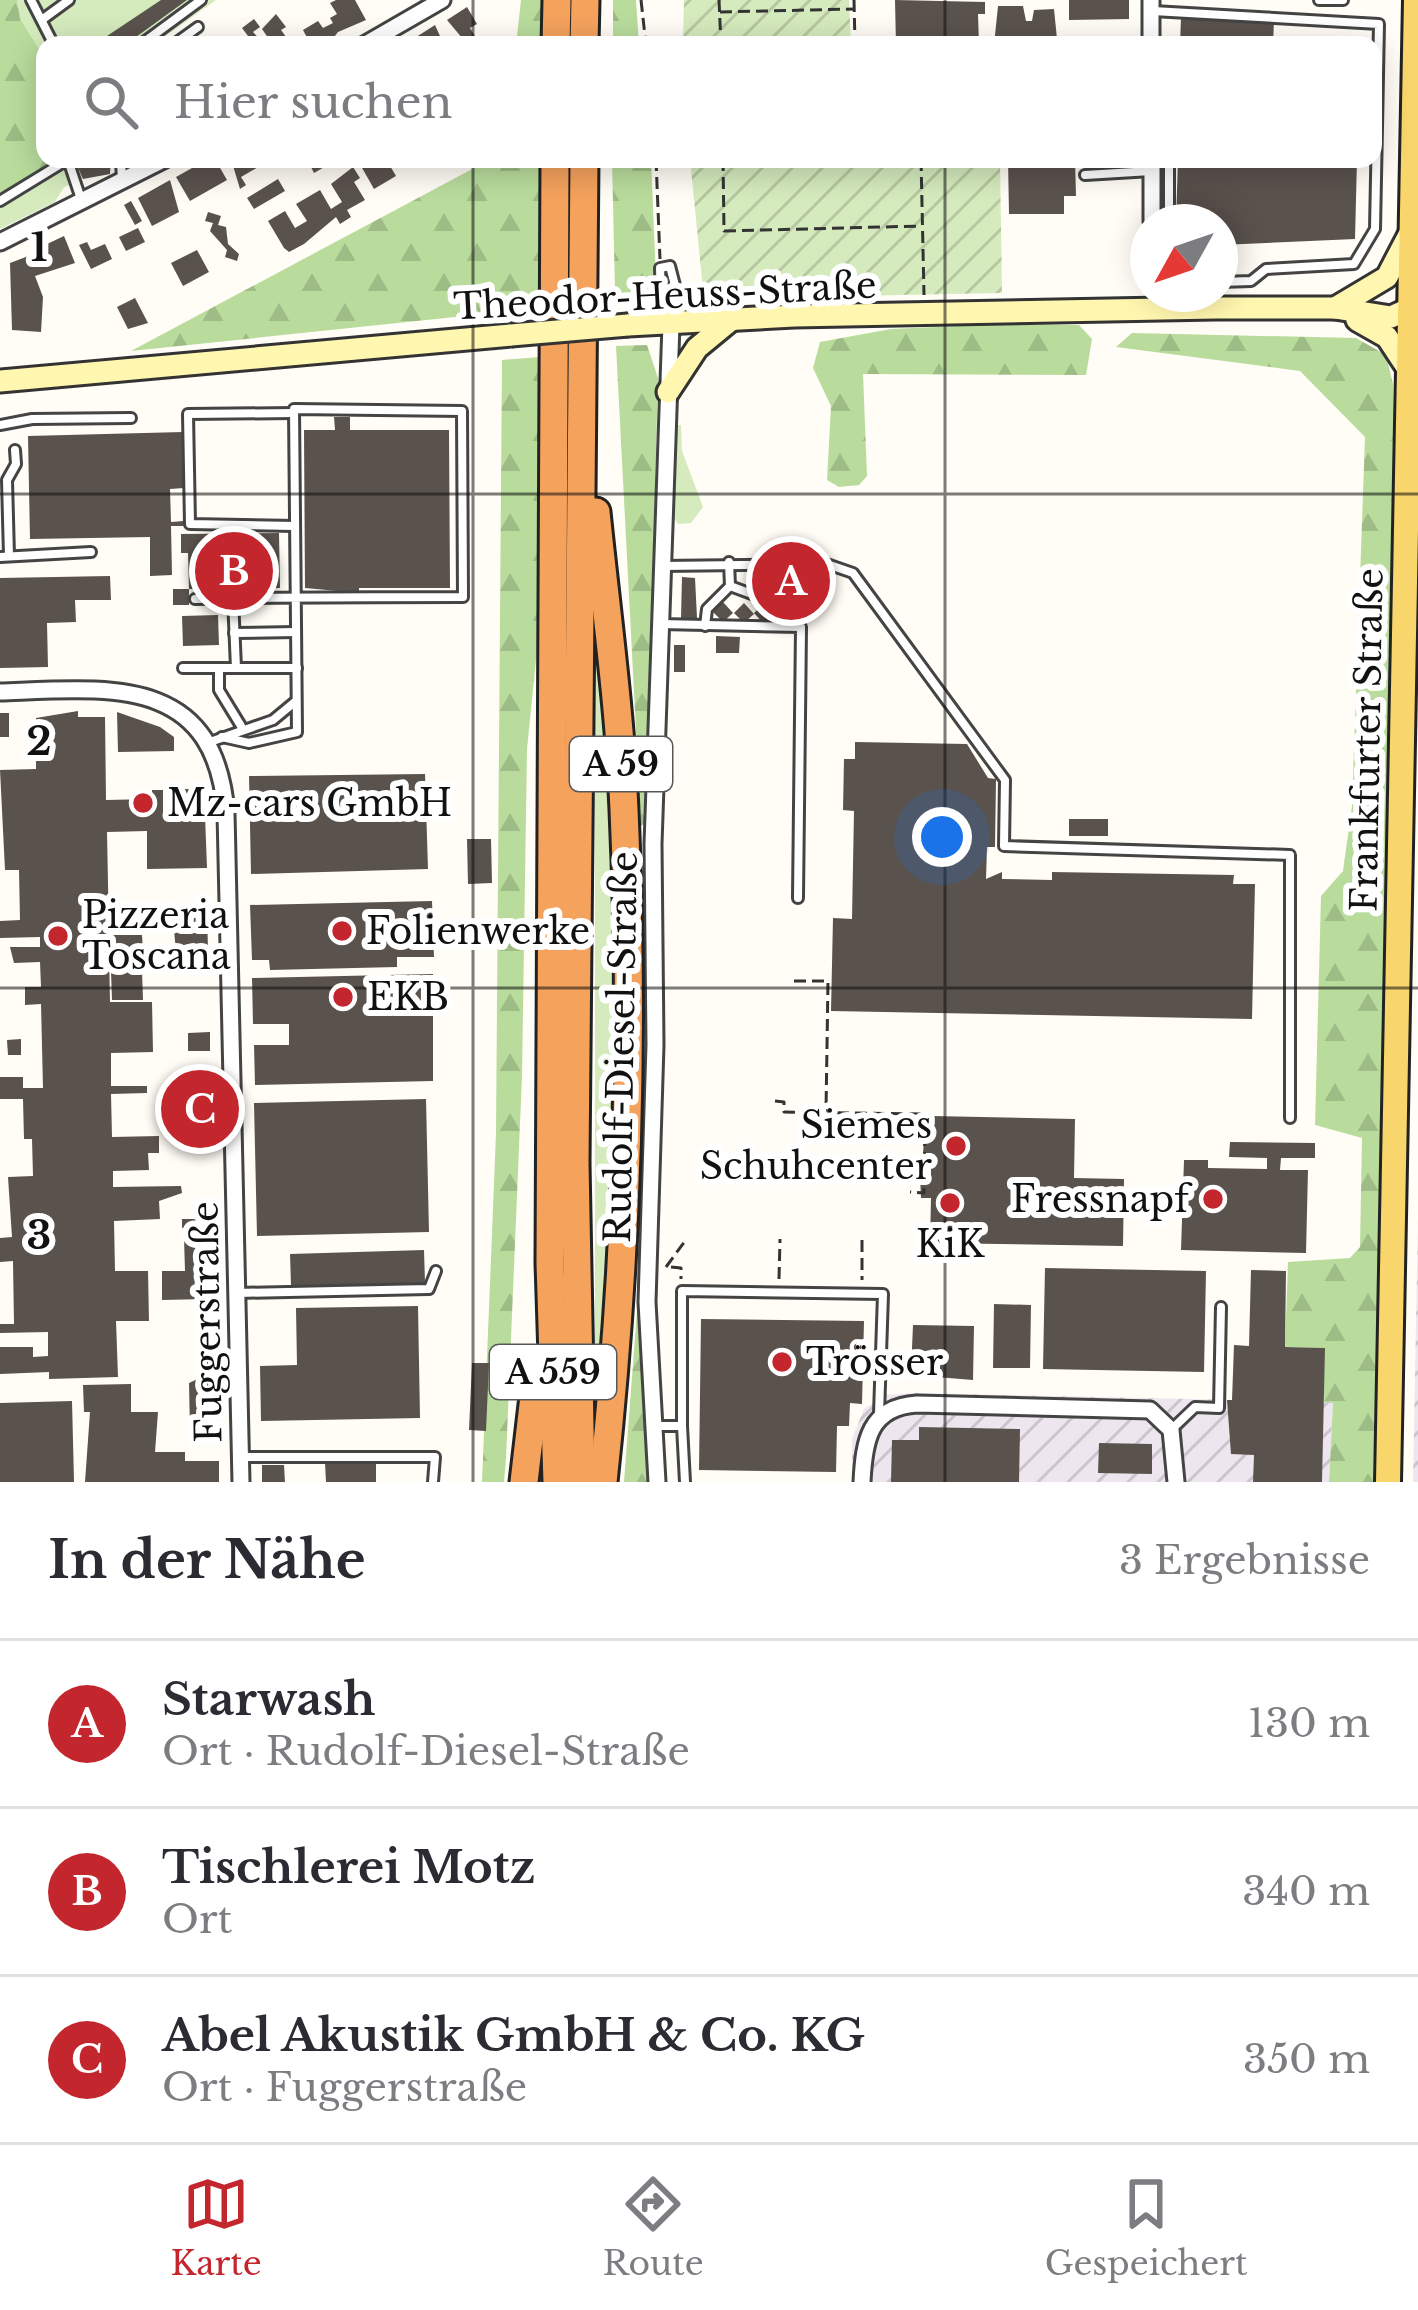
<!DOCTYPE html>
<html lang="de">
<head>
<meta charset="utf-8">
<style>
	body { margin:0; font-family:"Libre Baskerville",serif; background:#f7f7f7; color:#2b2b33 }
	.compass { position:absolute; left:1130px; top:204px; width:108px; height:108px; border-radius:50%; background:#fff; box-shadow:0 6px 30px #0003; rotate:230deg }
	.you { position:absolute; left:942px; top:837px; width:42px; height:42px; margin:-30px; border:9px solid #fff; border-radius:50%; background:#1a73e8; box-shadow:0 0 0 18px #1a73e833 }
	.badge { display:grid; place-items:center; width:78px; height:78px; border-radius:50%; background:#c4262e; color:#fff; font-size:39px; font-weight:700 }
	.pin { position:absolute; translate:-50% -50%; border:6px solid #fff; box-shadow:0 3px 12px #0006 }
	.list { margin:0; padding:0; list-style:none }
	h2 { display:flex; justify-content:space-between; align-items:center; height:156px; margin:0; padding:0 48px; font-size:51px }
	h2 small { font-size:39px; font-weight:400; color:#7c7c81 }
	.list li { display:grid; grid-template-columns:78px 1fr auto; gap:36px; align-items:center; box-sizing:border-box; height:168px; padding:0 48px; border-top:3px solid #e1e1e2 }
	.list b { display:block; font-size:45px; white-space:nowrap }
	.list p { margin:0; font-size:39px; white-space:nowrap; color:#7c7c81 }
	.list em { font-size:39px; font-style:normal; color:#7c7c81 }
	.icon { flex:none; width:66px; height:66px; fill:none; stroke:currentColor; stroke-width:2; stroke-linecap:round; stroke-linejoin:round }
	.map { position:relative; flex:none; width:1418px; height:1482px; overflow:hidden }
	.search { position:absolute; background:#fff; box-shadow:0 6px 30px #0003; left:36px; right:36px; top:36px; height:132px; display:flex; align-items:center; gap:30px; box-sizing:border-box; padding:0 42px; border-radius:24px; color:#7c7c81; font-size:45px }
	.sheet { height:660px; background:#fff }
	nav { display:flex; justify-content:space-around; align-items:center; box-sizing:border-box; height:168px; border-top:3px solid #e1e1e2; background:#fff; font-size:33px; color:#7c7c81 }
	nav a { display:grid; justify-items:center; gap:6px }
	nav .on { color:#c4262e }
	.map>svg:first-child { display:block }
	.industrial { fill:url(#industrial-furrows) }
	.grass { fill:#d5ebbd }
	.forest { fill:url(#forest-firs) }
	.garden { fill:url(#garden-furrows) }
	.building { fill:#5a524d }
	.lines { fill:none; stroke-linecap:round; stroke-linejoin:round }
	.lane-casing { stroke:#444; stroke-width:14 }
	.street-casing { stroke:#444; stroke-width:21 }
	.secondary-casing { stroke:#333; stroke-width:27 }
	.primary-casing { stroke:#222; stroke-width:30 }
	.highway-casing { stroke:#222; stroke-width:33 }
	.path { stroke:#333; stroke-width:3; stroke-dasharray:12 6; stroke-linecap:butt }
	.lane { stroke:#fff; stroke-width:8 }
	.street { stroke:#fff; stroke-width:15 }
	.secondary { stroke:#fff6b0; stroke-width:21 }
	.primary { stroke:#f9d66b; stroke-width:24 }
	.highway { stroke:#f5a25d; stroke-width:27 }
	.secondary-bridge-casing { stroke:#333; stroke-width:27; stroke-linecap:butt }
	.secondary-bridge { stroke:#fff6b0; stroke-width:21 }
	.grid { fill:none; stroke:#111; stroke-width:3; stroke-opacity:0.55 }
	.poi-dot { fill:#c4262e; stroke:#fff; stroke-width:4.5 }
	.labels { text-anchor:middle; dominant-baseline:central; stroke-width:12; stroke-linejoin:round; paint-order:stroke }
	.shield { fill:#fff; stroke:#585858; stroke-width:3 }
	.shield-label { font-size:33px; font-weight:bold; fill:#111 }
	.street-label { font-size:36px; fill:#111; stroke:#fff }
	.poi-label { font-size:36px; fill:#111; stroke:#fff; text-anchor:start }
	.grid-label { font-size:39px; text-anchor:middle; font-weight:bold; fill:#111; stroke:#fff; stroke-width:12; stroke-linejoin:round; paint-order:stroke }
</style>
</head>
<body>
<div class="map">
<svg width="1418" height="1482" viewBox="0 0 1418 1482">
	<defs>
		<pattern id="industrial-furrows" width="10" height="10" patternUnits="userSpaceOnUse" patternTransform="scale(3)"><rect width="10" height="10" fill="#eee6ef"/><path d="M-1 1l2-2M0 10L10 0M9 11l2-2" fill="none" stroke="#cbc4cc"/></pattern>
		<pattern id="forest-firs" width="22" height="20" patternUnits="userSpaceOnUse" patternTransform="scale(3)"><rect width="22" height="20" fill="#b9dc9c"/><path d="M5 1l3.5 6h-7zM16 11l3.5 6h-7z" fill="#9ebc85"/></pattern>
		<pattern id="garden-furrows" width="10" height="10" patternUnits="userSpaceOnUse" patternTransform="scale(3)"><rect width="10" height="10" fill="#d5ebbd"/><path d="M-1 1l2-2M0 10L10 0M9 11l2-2" fill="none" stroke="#b6c8a1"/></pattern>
	</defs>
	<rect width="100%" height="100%" fill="#fffdf5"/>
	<!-- industrial -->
	<g class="industrial">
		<polygon points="1418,1217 1418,1482 1413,1482"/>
		<polygon points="915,1393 1333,1402 1329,1482 852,1482 852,1439 864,1409 885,1395"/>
	</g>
	<!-- grass -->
	<g class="grass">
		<polygon points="0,0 216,0 153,45 45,45 45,159 74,159 83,179 64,187 55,202 0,229"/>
		<polygon points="677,425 681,425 682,451 703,507 691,523 678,524 673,517"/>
		<path d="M595 646H600C614 874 615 1101 607 1329L601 1328 595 1384Z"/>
	</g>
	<!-- forest -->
	<g class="forest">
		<polygon points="0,0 17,0 20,19 45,59 45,159 55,159 0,194"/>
		<polygon points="521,0 543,0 543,45 516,45"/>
		<polygon points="613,0 636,0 639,45 613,45"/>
		<polygon points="491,159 542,159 541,308 131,351"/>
		<path d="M612 159H651L656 280C649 299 638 306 617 306L615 292Z"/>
		<polygon points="981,325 1079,325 1092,339 1086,375 863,374 867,476 859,485 839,487 827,480 831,406 813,368 820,342 891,329"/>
		<polygon points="1132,333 1356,338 1386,355 1393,384 1397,585 1373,1482 1329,1482 1333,1403 1324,1402 1324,1348 1285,1347 1288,1262 1350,1258 1360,1247 1362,1138 1315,1125 1321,896 1343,871 1352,806 1365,437 1300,371 1116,347"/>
		<polygon points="647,345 658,378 646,822 641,826 616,346"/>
		<polygon points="540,357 538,640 527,749 522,1076 506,1458 504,1482 482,1482 496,1133 502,360"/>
		<polygon points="638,1298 649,1482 624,1482"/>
	</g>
	<!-- garden -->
	<g class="garden">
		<polygon points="684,0 849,0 851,45 683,45"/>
		<polygon points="690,159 1000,159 1002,293 704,299"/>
	</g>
	<!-- building -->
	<g class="building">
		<polygon points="161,0 187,0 125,45 98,42"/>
		<polygon points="336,0 355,0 366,20 338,32 328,45 311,45 303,30 318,21 323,28 333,23 330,18 337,14 330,3"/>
		<polygon points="895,0 985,2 985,14 978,14 979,45 896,45"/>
		<polygon points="1069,0 1129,0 1129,19 1069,20"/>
		<polygon points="998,6 1023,6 1026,21 1032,21 1034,10 1054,9 1057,39 994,45"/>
		<polygon points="467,7 477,24 470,28 480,45 468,45 447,20"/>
		<polygon points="276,14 286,27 281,30 292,45 273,45 262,29"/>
		<polygon points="1181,18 1274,20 1273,45 1180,45"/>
		<polygon points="254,19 260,27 253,32 265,45 242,41 248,36 242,28"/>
		<polygon points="435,25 444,45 402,45 421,34"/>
		<polygon points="94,159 111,159 110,174 83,179 78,168"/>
		<polygon points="208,159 215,159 227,180 190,201 176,177"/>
		<polygon points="231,159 272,159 241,177 246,185 240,189"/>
		<polygon points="312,159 338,159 314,173 308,161"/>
		<polygon points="386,159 396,176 374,189 361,166"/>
		<polygon points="1008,159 1075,159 1076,196 1064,196 1064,214 1009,214"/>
		<polygon points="1178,159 1357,159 1355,239 1220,245 1220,222 1176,222"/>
		<polygon points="353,167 360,178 354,182 365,200 347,210 351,217 340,224 336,217 304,244 289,252 284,248 268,221 285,211 295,228 307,221 296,204 320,190 331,209 342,202 331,184"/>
		<polygon points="278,179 285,191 254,209 247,198"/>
		<polygon points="170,180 179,212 152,226 138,198"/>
		<polygon points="131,201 142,221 135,225 124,205"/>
		<polygon points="208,212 221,216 218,225 226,227 228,244 239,254 237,261 225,257 227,250 210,231 213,223 205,221"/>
		<polygon points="138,228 145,242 126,251 119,237"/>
		<polygon points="64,236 75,263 35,276 43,297 41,332 12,330 10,263 47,249 45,245"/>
		<polygon points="87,242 91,250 105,244 112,259 91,269 79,245"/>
		<polygon points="197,250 209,272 183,286 171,263"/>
		<polygon points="135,298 148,323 128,329 117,307"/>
		<polygon points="334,417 350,417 350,430 449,430 450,588 359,588 359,593 305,588 304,430 335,430"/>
		<polygon points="183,432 184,488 170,489 171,522 184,521 184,526 171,526 172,575 150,576 150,537 30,539 28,436"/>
		<polygon points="279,533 280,588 217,589 213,594 213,589 189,589 188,553 181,553 181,534"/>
		<polygon points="747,574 834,576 834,589 823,589 823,594 807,594 807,589 747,587"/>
		<polygon points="110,576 111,600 75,600 76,622 47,623 48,667 0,668 0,578"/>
		<polygon points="682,577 695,578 697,618 681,618"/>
		<rect x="173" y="589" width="16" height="16"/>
		<polygon points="767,601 778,612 765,625 754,613"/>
		<polygon points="723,602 733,613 723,622 713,612"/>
		<polygon points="744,603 754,614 744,623 734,613"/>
		<polygon points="218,615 219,645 183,646 182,616"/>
		<polygon points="716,636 740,637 739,653 716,653"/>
		<rect x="674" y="645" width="11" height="27"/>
		<polygon points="78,711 78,717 105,717 106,800 152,799 152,790 163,790 163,817 177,816 177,789 204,789 207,868 147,869 147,831 107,832 109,935 142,935 143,951 109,952 110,1002 152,1002 153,1052 111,1053 111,1086 147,1086 147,1093 111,1094 112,1137 159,1136 159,1153 148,1153 149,1170 113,1171 113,1187 181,1186 182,1193 159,1201 160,1219 114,1221 115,1271 148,1271 149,1321 116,1321 118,1377 49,1379 49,1372 0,1374 0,1347 33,1347 33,1357 48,1356 48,1332 0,1333 0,1324 14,1324 13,1261 0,1262 0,1238 12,1237 8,1177 33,1176 32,1139 24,1139 23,1099 0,1099 0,1077 23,1077 23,1088 43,1088 41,1004 25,1005 25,987 41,987 40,962 14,963 10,947 40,947 40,937 0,938 0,921 20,920 19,870 5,870 0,770 36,769 36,718"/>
		<polygon points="117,712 160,727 174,737 174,751 118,752"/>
		<rect x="0" y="713" width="9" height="24"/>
		<polygon points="855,742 967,744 988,778 996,779 995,847 987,847 986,879 1002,872 1002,879 1052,880 1052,872 1234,875 1233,884 1255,884 1252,1019 831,1011 833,918 852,919 854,811 843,810 844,759 855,759"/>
		<polygon points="425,774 428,869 251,874 249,776"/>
		<rect x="1069" y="819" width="39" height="17"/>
		<polygon points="467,839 491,839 492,883 468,884"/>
		<polygon points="432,901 434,957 397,957 397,967 270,970 269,960 252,960 250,905"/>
		<polygon points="207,909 208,951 176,951 172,910"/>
		<polygon points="142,970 143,1000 112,1000 111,971"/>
		<polygon points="433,974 433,1081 255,1085 254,1045 289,1045 289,1024 253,1024 252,978"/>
		<polygon points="210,1032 210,1051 188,1051 188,1033"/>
		<polygon points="21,1039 21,1055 8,1055 7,1040"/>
		<polygon points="187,1084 211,1084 212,1116 188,1117"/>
		<polygon points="426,1099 429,1232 257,1236 254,1103"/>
		<polygon points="932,1116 1075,1119 1074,1178 1124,1179 1123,1246 930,1243 931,1198 921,1198 920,1175 931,1175 931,1153 923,1153 924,1140 932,1140"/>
		<polygon points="1230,1142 1315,1143 1315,1158 1281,1158 1280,1170 1308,1170 1306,1253 1181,1250 1184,1160 1208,1160 1208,1168 1267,1169 1267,1158 1229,1157"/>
		<polygon points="182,1219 214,1219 214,1226 182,1228"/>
		<polygon points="184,1238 214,1238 215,1269 205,1269 206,1299 162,1300 162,1271 185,1271"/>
		<polygon points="424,1250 425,1283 291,1286 290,1254"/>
		<polygon points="1045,1268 1206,1271 1204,1372 1043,1369"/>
		<polygon points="1251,1270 1286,1271 1285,1347 1325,1348 1322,1482 1253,1482 1254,1455 1231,1454 1227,1400 1232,1400 1234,1345 1249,1346"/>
		<polygon points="994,1304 1031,1305 1030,1368 993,1368"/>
		<polygon points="418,1306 420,1418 261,1421 260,1366 297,1365 296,1308"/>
		<polygon points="701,1319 864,1321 862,1404 850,1403 849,1426 837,1426 836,1472 699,1470"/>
		<polygon points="913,1325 974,1326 973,1380 936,1377 936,1371 933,1378 925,1378 925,1371 911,1371"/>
		<polygon points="204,1360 217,1360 216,1431 190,1432 189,1383 204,1376"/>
		<polygon points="472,1363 489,1363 486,1431 469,1430"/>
		<polygon points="131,1384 131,1412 158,1412 155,1452 185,1452 185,1461 219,1461 219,1482 85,1482 90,1412 84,1412 83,1385"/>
		<polygon points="72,1401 74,1482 0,1482 0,1403"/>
		<polygon points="919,1427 1020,1429 1019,1482 891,1482 892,1440 919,1440"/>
		<polygon points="1099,1443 1152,1444 1152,1474 1098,1473"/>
		<polygon points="376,1462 376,1482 326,1482 325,1463"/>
		<polygon points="262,1465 284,1465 285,1482 262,1482"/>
	</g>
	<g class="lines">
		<!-- lane casing -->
		<g class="lane-casing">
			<g id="lane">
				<polyline points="31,0 54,45"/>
				<polyline points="1319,0 1343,0"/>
				<polyline points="1153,11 1379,24 1375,229 1354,264 1266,269 1251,281 1220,282"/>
				<polyline points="43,19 69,0"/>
				<polyline points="140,45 201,0"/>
				<polyline points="173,45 198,27"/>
				<polyline points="121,159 122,182"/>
				<polyline points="68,160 82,202"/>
				<polyline points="1085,175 1151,171"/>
				<polyline points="0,201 67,160"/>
				<polyline points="1169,222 1169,159"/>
				<polygon points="670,266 678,297 671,324 661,298 660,268"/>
				<polyline points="294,413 188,414 190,524 295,526"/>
				<polyline points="0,425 32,419 131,418"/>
				<polyline points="9,556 7,480 16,464 15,450"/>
				<polyline points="0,557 91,552"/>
				<polyline points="662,566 827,564 853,573 1005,780 1004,846 1290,855 1290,1118"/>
				<polyline points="730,586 801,612"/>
				<path d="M195 599C284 597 374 597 463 597L462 411 294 409 297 732 249 743 222 737"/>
				<polyline points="660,624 801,627 798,898"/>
				<polyline points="705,626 707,609 730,586 729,562"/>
				<polyline points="234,633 296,632"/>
				<polyline points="183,668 219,668 219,690 241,726"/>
				<polyline points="219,668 236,668 233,598"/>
				<polyline points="236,668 297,668"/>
				<polyline points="210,742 273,720 296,701"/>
				<polyline points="238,1293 429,1289 436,1271"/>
				<polyline points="656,1426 682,1426 682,1291 883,1294 879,1414"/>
				<polyline points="682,1426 685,1482"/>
				<polyline points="1172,1429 1195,1407 1219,1408 1221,1307"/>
				<polyline points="240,1457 435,1457 433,1482"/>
			</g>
		</g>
		<!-- street casing -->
		<g class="street-casing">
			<g id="street">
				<polyline points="1151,0 1151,45"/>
				<polyline points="364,45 442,0"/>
				<polyline points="1152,222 1152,159"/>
				<polyline points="0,242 165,159"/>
				<path d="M0 692C110 688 215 674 226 813L241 1482"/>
				<polyline points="657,1482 647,1302 655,1045 653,844 671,324"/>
				<path d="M862 1482C864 1441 869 1407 917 1404L1150 1410 1171 1430 1176 1482"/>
			</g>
		</g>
		<!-- secondary casing -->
		<g class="secondary-casing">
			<g id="secondary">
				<polyline points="1335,308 1387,277 1411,231"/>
				<polyline points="1357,320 1387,337 1410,372"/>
				<polyline points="628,325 794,316 1215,308 1335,308 1391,317 1413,307"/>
				<polyline points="0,381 511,335"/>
				<polyline points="668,392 697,348 731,320"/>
			</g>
		</g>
		<!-- primary casing -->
		<g class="primary-casing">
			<polyline id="primary" points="1388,1482 1416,0"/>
		</g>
		<!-- highway casing -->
		<g class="highway-casing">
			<g id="highway">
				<polyline points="556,45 557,0"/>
				<polyline points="584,45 585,0"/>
				<polyline points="555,159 550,1263 557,1482"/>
				<path d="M596 512C606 611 620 711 624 810 634 1033 627 1260 603 1482"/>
				<polyline points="524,1482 538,1362"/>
				<polyline points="581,1482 575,1163 584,159"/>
			</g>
		</g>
		<!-- path -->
		<g class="path">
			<polyline points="641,0 646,45"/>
			<polyline points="719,0 721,45"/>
			<polyline points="854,0 855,45"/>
			<polyline points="720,12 854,9"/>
			<polyline points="656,159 660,259"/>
			<polyline points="723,159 724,231 922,226"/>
			<polyline points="921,159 924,295"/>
			<polyline points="794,981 828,981 826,1111"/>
			<polyline points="775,1101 784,1102 784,1112 925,1114 924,1193 910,1192"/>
			<polyline points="862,1240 862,1280"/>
			<polyline points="666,1267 685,1241"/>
			<polyline points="671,1267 681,1268 681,1279"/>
			<polyline points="779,1279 780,1239"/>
		</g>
		<!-- lane -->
		<use href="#lane" class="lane"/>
		<!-- street -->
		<use href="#street" class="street"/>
		<!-- secondary -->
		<use href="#secondary" class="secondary"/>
		<!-- primary -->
		<use href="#primary" class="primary"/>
		<!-- highway -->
		<use href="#highway" class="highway"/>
		<!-- secondary-bridge casing -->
		<g class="secondary-bridge-casing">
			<polyline id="secondary-bridge" points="511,335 628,325"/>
		</g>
		<!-- secondary-bridge -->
		<use href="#secondary-bridge" class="secondary-bridge"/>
	</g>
	<!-- grid -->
	<path class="grid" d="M473 0V45M945 0V45M473 159V1482M945 159V1482M0 494H1418M0 988H1418"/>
	<!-- markers -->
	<g class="poi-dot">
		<circle cx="143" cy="803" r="12"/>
		<circle cx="342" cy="931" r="12"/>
		<circle cx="58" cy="936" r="12"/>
		<circle cx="343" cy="997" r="12"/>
		<circle cx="956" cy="1146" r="12"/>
		<circle cx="1213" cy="1199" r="12"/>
		<circle cx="950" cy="1203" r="12"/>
		<circle cx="782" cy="1362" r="12"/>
	</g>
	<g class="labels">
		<!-- shield labels -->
		<g class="shield">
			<rect x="570" y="737" width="102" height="54" rx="9"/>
			<rect x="490" y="1345" width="126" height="54" rx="9"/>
		</g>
		<g class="shield-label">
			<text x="621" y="764">A 59</text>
			<text x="553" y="1372">A 559</text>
		</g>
		<!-- street labels -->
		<g class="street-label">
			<text transform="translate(665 296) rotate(-3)">Theodor-Heuss-Straße</text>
			<text transform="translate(1367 740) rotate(-89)">Frankfurter Straße</text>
			<text transform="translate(621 1047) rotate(-89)">Rudolf-Diesel-Straße</text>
			<text transform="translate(207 1322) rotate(-91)">Fuggerstraße</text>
		</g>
		<!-- poi labels -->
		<g class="poi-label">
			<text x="167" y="803">Mz-cars GmbH</text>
			<text x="82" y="915">Pizzeria<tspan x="82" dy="41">Toscana</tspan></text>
			<text x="366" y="931">Folienwerke</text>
			<text x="367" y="997">EKB</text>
			<text x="932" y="1125" text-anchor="end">Siemes<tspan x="932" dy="41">Schuhcenter</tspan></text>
			<text x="1189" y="1199" text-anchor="end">Fressnapf</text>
			<text x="950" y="1244" text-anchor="middle">KiK</text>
			<text x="806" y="1362">Trösser</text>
		</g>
	</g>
	<g class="grid-label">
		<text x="39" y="261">1</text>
		<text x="39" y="755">2</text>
		<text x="39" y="1249">3</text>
	</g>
</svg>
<svg class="compass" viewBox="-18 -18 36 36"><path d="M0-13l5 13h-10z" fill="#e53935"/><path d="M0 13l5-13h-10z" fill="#7c7c81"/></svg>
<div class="you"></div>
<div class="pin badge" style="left:791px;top:581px">A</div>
<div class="pin badge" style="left:234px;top:571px">B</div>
<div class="pin badge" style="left:200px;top:1109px">C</div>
<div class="search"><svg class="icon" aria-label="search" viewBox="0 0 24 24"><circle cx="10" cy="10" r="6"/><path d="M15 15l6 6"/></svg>Hier suchen</div>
</div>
<section class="sheet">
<h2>In der Nähe<small>3 Ergebnisse</small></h2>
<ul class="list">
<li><span class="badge">A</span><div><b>Starwash</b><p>Ort · Rudolf-Diesel-Straße</p></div><em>130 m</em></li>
<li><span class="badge">B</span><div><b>Tischlerei Motz</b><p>Ort</p></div><em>340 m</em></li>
<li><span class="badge">C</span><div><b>Abel Akustik GmbH &amp; Co. KG</b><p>Ort · Fuggerstraße</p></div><em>350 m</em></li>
</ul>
</section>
<nav>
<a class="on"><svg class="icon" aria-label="map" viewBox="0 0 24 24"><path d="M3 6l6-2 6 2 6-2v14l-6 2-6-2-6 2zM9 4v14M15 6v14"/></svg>Karte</a>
<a><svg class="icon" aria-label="directions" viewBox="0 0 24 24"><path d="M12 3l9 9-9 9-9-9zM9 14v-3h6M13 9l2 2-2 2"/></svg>Route</a>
<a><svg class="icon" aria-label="saved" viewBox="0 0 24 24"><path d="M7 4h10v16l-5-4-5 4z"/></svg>Gespeichert</a>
</nav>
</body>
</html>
